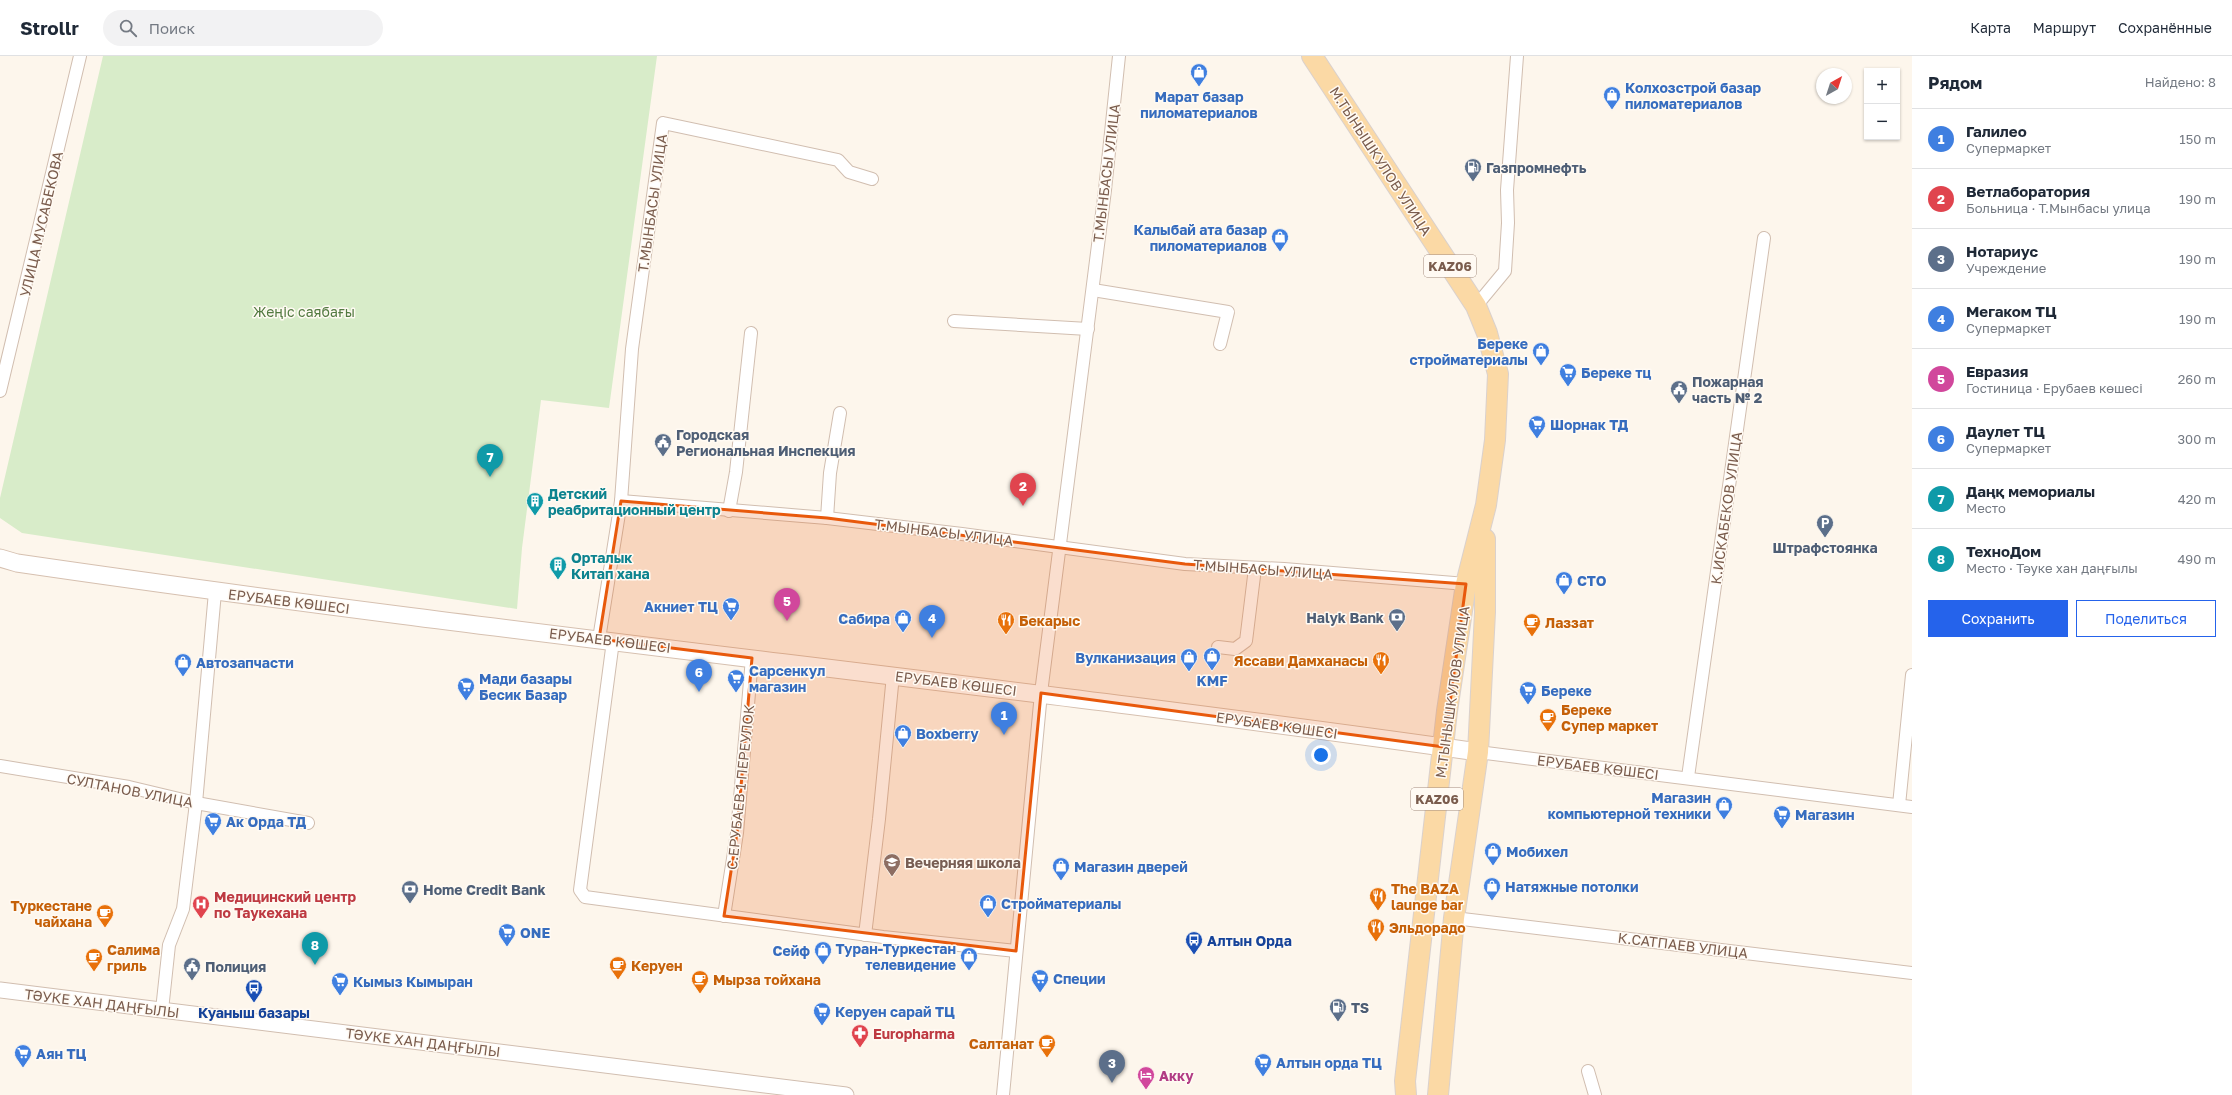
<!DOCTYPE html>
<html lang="ru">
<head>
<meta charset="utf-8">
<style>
	body { margin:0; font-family:"Golos Text",sans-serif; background:#f2f2f3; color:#1f2937 }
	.controls { position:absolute; right:12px; top:12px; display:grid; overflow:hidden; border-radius:0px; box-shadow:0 1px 3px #0004 }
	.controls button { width:36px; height:36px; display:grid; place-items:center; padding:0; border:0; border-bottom:1px solid #e0e1e3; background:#fff; color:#1f2937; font:20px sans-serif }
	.compass { position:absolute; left:1816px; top:12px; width:36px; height:36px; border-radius:50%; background:#fff; box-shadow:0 1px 3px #0004; rotate:39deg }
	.you { position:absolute; left:1321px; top:699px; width:14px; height:14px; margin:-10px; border:3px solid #fff; border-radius:50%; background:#1a73e8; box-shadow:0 0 0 6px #1a73e833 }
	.badge { display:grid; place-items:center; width:26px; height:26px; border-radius:50%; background:#2563eb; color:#fff; font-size:13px; font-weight:700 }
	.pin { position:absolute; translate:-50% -33px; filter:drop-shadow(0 1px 2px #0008) }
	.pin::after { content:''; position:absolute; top:21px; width:14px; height:12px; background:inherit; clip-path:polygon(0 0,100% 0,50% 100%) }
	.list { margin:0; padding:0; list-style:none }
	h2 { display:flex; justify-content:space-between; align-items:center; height:52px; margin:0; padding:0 16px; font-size:17px }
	h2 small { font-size:13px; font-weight:400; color:#747a83 }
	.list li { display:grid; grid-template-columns:26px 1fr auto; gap:12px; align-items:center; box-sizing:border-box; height:60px; padding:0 16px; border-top:1px solid #e0e1e3 }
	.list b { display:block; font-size:15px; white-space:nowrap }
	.list p { margin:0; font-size:13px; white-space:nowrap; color:#747a83 }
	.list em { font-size:13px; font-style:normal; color:#747a83 }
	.actions { display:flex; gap:8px; padding:12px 16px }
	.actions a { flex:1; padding:9px 0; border:1px solid #2563eb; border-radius:0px; text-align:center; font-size:14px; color:#2563eb }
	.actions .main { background:#2563eb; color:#fff }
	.icon { flex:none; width:22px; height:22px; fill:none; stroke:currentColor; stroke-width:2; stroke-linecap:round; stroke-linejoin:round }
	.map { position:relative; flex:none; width:1912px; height:1039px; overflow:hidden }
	header { display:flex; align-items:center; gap:24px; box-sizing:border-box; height:56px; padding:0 20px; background:#fff; border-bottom:1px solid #e0e1e3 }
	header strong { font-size:19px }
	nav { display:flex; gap:22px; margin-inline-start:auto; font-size:14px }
	.search { width:280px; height:36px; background:#f2f2f3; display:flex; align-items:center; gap:10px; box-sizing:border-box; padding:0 14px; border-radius:22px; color:#747a83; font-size:15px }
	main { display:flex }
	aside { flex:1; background:#fff }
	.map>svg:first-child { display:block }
	.green { fill:#d8ecc9 }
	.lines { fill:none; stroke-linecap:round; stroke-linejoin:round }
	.minor-casing { stroke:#d1beb0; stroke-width:14 }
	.tertiary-casing { stroke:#d1beb0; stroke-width:17 }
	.secondary-casing { stroke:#d6c0b0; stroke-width:19 }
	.primary-casing { stroke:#dad1cd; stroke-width:22 }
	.minor { stroke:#fff; stroke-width:12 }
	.tertiary { stroke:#fff; stroke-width:15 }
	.secondary { stroke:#fff; stroke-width:17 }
	.primary { stroke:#fbd9a5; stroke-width:20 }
	.marked { fill:#e8590c; fill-opacity:0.2; stroke:#e8590c; stroke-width:3; stroke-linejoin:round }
	.labels { text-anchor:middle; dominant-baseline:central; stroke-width:3; stroke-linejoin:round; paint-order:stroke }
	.shield { fill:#fffaf3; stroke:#a28b7f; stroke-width:1 }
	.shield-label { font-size:13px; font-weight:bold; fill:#7a5c4d }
	.shop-label { font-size:14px; font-weight:bold; fill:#366cbe; stroke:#fffaf3; text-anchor:start }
	.street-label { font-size:14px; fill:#7a5c4d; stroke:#fffaf3 }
	.service-label { font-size:14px; font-weight:bold; fill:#4e5e75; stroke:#fffaf3; text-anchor:start }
	.park-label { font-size:14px; fill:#537a41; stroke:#fffaf3 }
	.culture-label { font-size:14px; font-weight:bold; fill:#0d838f; stroke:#fffaf3; text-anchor:start }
	.food-label { font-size:14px; font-weight:bold; fill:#c56008; stroke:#fffaf3; text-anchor:start }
	.education-label { font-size:14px; font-weight:bold; fill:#785e54; stroke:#fffaf3; text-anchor:start }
	.health-label { font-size:14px; font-weight:bold; fill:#be3a42; stroke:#fffaf3; text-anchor:start }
	.transit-label { font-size:14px; font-weight:bold; fill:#164399; stroke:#fffaf3; text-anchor:start }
	.hotel-label { font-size:14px; font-weight:bold; fill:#b23c85; stroke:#fffaf3; text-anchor:start }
</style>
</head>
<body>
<header>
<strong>Strollr</strong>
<div class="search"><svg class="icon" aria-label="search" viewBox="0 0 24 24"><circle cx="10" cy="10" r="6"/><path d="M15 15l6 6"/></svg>Поиск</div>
<nav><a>Карта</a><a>Маршрут</a><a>Сохранённые</a></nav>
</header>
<main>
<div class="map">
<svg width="1912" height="1039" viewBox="0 0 1912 1039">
	<rect width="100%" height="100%" fill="#fdf6ec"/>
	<!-- green -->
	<polygon class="green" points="103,0 657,0 609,352 541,344 522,492 517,553 22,477 0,462 0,442"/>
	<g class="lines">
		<!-- minor casing -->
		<g class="minor-casing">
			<g id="minor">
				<polyline points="1093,234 1228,256 1220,288"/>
				<polyline points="1476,250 1505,215 1508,167 1507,134 1517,0"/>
				<polyline points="954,265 1088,273"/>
				<polyline points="0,335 80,0"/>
				<polyline points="621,445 827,462 962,478 1185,508 1284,513 1466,528"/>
				<polyline points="729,455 736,416 751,277"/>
				<polyline points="827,462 830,417 840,357"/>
				<polyline points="599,583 621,445 632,293 663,67 838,104 849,116 872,123"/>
				<polyline points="613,585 580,834 585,841 883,881 1016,895"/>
				<polyline points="1218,591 1235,593 1246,585 1255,512"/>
				<polyline points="1478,696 1912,751"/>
				<polyline points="0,710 129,731 196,747 308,767"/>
				<polyline points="1688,721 1764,182"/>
				<polyline points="1899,749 1912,619"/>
				<polyline points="724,860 737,777 752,602"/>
				<polyline points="1454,862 1912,917"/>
				<polyline points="865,879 879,763 893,619"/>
				<polyline points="162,954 169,889 183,853 196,747 215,536"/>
				<polyline points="1588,1015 1595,1039"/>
				<polyline points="1003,1039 1041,637 1105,134 1119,0"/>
			</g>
		</g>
		<!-- tertiary casing -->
		<g class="tertiary-casing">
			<polyline id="tertiary" points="0,934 846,1039"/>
		</g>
		<!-- secondary casing -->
		<g class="secondary-casing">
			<path id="secondary" d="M0 502 17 507C503 578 991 627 1478 696"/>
		</g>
		<!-- primary casing -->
		<g class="primary-casing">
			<g id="primary">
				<polyline points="1312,0 1476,250 1487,277 1498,318 1495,384 1486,449 1466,528 1447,655 1405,1025 1406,1039"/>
				<polyline points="1438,1039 1454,862 1478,696 1485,556 1485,483"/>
			</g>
		</g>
		<!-- minor -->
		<use href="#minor" class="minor"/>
		<!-- tertiary -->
		<use href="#tertiary" class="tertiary"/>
		<!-- secondary -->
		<use href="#secondary" class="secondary"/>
		<!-- primary -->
		<use href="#primary" class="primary"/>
	</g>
	<!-- marked area -->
	<path class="marked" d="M621 445 827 462 1185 508 1466 528 1444 691 1041 637 1016 895 724 860 737 777 752 602 599 583Z"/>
	<!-- icons -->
	<defs>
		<g id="shop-pin" transform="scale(0.9)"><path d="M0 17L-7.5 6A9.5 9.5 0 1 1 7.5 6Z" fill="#3f7fe0" stroke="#fffaf3"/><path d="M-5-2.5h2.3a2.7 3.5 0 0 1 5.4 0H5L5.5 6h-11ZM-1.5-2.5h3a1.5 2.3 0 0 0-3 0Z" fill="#fff"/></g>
		<g id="fuel-pin" transform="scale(0.9)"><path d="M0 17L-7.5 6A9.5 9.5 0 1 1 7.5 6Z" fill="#5c6f8a" stroke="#fffaf3"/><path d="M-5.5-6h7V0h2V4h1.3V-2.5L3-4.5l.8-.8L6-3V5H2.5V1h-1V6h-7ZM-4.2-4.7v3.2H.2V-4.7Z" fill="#fff"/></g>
		<g id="supermarket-pin" transform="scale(0.9)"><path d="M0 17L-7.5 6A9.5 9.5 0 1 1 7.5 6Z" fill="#3f7fe0" stroke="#fffaf3"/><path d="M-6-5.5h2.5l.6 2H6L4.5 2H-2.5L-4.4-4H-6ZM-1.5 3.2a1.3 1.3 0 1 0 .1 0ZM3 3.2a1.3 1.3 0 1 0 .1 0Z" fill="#fff"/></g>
		<g id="civic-pin" transform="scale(0.9)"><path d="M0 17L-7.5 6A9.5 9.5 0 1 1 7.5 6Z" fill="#5c6f8a" stroke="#fffaf3"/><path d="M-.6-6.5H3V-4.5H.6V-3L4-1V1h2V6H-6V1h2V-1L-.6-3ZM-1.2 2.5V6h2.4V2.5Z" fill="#fff"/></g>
		<g id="building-pin" transform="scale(0.9)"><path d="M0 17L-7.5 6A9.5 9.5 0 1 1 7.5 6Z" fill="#0f9aa8" stroke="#fffaf3"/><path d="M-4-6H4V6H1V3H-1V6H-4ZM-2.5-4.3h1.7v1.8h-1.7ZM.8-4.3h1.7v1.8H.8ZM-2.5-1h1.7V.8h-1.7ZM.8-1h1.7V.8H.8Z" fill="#fff"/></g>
		<g id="parking-pin" transform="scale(0.9)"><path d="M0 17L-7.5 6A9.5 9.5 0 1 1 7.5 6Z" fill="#5c6f8a" stroke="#fffaf3"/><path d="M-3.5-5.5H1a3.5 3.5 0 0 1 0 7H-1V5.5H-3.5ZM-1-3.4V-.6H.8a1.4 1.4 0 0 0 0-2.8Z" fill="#fff"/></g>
		<g id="bank-pin" transform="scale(0.9)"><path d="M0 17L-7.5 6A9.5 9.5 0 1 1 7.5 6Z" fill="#5c6f8a" stroke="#fffaf3"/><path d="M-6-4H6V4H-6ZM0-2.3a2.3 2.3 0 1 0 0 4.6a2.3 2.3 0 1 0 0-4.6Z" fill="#fff"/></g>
		<g id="restaurant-pin" transform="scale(0.9)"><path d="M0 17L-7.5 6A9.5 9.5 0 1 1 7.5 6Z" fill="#e8710a" stroke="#fffaf3"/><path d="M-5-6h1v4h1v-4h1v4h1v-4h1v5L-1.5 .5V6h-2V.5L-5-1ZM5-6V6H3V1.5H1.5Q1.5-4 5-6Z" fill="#fff"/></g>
		<g id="cafe-pin" transform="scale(0.9)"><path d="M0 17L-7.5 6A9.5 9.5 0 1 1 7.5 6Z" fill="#e8710a" stroke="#fffaf3"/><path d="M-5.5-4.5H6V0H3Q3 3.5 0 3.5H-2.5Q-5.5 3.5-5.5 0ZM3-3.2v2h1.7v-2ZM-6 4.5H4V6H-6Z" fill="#fff"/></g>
		<g id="school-pin" transform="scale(0.9)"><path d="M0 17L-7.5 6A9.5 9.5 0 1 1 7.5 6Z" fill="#8d6e63" stroke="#fffaf3"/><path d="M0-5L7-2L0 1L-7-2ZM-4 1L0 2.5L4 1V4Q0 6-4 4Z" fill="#fff"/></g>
		<g id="hospital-pin" transform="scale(0.9)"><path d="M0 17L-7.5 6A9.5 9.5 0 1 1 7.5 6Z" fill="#e0444e" stroke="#fffaf3"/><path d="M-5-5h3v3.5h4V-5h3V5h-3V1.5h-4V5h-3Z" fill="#fff"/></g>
		<g id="bus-pin" transform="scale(0.9)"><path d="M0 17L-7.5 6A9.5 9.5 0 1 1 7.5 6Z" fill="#1a4fb4" stroke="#fffaf3"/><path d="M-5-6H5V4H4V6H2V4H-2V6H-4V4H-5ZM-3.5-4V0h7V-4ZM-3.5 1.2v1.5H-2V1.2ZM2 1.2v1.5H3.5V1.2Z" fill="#fff"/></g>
		<g id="pharmacy-pin" transform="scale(0.9)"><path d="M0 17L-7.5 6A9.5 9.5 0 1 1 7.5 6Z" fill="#e0444e" stroke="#fffaf3"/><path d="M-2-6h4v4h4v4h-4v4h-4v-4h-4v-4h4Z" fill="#fff"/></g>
		<g id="hotel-pin" transform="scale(0.9)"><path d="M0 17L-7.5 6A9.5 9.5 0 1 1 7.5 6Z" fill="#d1479c" stroke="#fffaf3"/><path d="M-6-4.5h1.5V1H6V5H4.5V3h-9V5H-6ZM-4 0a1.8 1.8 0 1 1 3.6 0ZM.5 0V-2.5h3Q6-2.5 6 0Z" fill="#fff"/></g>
	</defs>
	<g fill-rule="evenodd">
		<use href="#shop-pin" x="1199" y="16"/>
		<use href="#shop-pin" x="1612" y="39"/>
		<use href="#fuel-pin" x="1473" y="111"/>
		<use href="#shop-pin" x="1280" y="181"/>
		<use href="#shop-pin" x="1541" y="295"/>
		<use href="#supermarket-pin" x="1568" y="316"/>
		<use href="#civic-pin" x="1679" y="333"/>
		<use href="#supermarket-pin" x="1537" y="368"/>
		<use href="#civic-pin" x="663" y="386"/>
		<use href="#building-pin" x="535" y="445"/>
		<use href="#parking-pin" x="1825" y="467"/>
		<use href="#building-pin" x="558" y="509"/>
		<use href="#shop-pin" x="1564" y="524"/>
		<use href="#supermarket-pin" x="731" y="550"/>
		<use href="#bank-pin" x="1397" y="561"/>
		<use href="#shop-pin" x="903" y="562"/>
		<use href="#restaurant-pin" x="1006" y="564"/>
		<use href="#cafe-pin" x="1532" y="566"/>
		<use href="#shop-pin" x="1212" y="600"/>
		<use href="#shop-pin" x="1189" y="601"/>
		<use href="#restaurant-pin" x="1381" y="604"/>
		<use href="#shop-pin" x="183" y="606"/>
		<use href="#supermarket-pin" x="736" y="622"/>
		<use href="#supermarket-pin" x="466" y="630"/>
		<use href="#supermarket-pin" x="1528" y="634"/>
		<use href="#cafe-pin" x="1548" y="661"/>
		<use href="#shop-pin" x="903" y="677"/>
		<use href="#shop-pin" x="1724" y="749"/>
		<use href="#supermarket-pin" x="1782" y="758"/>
		<use href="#supermarket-pin" x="213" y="765"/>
		<use href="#shop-pin" x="1493" y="795"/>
		<use href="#school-pin" x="892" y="806"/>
		<use href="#shop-pin" x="1061" y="810"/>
		<use href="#shop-pin" x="1492" y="830"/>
		<use href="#bank-pin" x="410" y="833"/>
		<use href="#restaurant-pin" x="1378" y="840"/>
		<use href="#shop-pin" x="988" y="847"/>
		<use href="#hospital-pin" x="201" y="848"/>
		<use href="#cafe-pin" x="105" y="857"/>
		<use href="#restaurant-pin" x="1376" y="871"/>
		<use href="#supermarket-pin" x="507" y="876"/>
		<use href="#bus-pin" x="1194" y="884"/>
		<use href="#shop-pin" x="823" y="894"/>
		<use href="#shop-pin" x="969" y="900"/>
		<use href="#cafe-pin" x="94" y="901"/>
		<use href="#cafe-pin" x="618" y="909"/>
		<use href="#civic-pin" x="192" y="910"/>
		<use href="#supermarket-pin" x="1040" y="922"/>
		<use href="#cafe-pin" x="700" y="923"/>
		<use href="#supermarket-pin" x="340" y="925"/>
		<use href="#bus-pin" x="254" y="932"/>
		<use href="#fuel-pin" x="1338" y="951"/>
		<use href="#supermarket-pin" x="822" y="955"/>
		<use href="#pharmacy-pin" x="860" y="977"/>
		<use href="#cafe-pin" x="1047" y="987"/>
		<use href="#supermarket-pin" x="23" y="997"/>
		<use href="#supermarket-pin" x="1263" y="1006"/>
		<use href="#hotel-pin" x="1146" y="1019"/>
	</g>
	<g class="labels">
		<!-- shield labels -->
		<g class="shield">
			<rect x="1424" y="199" width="52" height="22" rx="3"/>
			<rect x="1411" y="732" width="52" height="22" rx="3"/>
		</g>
		<g class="shield-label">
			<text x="1450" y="210">KАZ06</text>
			<text x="1437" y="743">KАZ06</text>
		</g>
		<!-- shop labels -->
		<g class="shop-label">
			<text x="1625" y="31">Колхозстрой базар<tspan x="1625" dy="16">пиломатериалов</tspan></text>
			<text x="1199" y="40" text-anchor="middle">Марат базар<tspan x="1199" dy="16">пиломатериалов</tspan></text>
			<text x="1267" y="173" text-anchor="end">Калыбай ата базар<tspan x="1267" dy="16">пиломатериалов</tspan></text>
			<text x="1528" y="287" text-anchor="end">Береке<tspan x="1528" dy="16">стройматериалы</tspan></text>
			<text x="1581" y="316">Береке тц</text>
			<text x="1550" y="368">Шорнак ТД</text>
			<text x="1577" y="524">СТО</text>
			<text x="718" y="550" text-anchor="end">Акниет ТЦ</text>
			<text x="890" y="562" text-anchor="end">Сабира</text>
			<text x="1176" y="601" text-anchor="end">Вулканизация</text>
			<text x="196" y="606">Автозапчасти</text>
			<text x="749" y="614">Сарсенкул<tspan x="749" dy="16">магазин</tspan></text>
			<text x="479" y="622">Мади базары<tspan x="479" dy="16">Бесик Базар</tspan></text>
			<text x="1212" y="624" text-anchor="middle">KMF</text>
			<text x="1541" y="634">Береке</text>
			<text x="916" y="677">Boxberry</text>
			<text x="1711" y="741" text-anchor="end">Магазин<tspan x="1711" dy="16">компьютерной техники</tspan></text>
			<text x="1795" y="758">Магазин</text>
			<text x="226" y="765">Ак Орда ТД</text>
			<text x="1506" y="795">Мобихел</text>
			<text x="1074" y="810">Магазин дверей</text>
			<text x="1505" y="830">Натяжные потолки</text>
			<text x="1001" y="847">Стройматериалы</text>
			<text x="520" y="876">ONE</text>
			<text x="956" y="892" text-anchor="end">Туран-Туркестан<tspan x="956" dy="16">телевидение</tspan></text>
			<text x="810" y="894" text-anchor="end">Сейф</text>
			<text x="1053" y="922">Специи</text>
			<text x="353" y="925">Кымыз Кымыран</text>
			<text x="835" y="955">Керуен сарай ТЦ</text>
			<text x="36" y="997">Аян ТЦ</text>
			<text x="1276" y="1006">Алтын орда ТЦ</text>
		</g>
		<!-- street labels -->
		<g class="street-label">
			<text transform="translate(1381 105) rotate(57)">М.ТЫНЫШКУЛОВ УЛИЦА</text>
			<text transform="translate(1106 117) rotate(-83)">Т.МЫНБАСЫ УЛИЦА</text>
			<text transform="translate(652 147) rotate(-82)">Т.МЫНБАСЫ УЛИЦА</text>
			<text transform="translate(41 168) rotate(-77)">УЛИЦА МУСАБЕКОВА</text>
			<text transform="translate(1726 452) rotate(-82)">К.ИСКАБЕКОВ УЛИЦА</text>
			<text transform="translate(944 476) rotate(7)">Т.МЫНБАСЫ УЛИЦА</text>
			<text transform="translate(1263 513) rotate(4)">Т.МЫНБАСЫ УЛИЦА</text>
			<text transform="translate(289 545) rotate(7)">ЕРУБАЕВ КӨШЕСІ</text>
			<text transform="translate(610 584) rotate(7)">ЕРУБАЕВ КӨШЕСІ</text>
			<text transform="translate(956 627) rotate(7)">ЕРУБАЕВ КӨШЕСІ</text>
			<text transform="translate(1452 636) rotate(-82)">М.ТЫНЫШКУЛОВ УЛИЦА</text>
			<text transform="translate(1277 669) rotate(8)">ЕРУБАЕВ КӨШЕСІ</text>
			<text transform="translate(1598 711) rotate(7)">ЕРУБАЕВ КӨШЕСІ</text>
			<text transform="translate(740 731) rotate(-84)">С.ЕРУБАЕВ 1 ПЕРЕУЛОК</text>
			<text transform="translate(130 734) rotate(11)">СУЛТАНОВ УЛИЦА</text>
			<text transform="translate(1683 889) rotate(7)">К.САТПАЕВ УЛИЦА</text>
			<text transform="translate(102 947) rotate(7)">ТӘУКЕ ХАН ДАҢҒЫЛЫ</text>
			<text transform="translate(423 986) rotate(7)">ТӘУКЕ ХАН ДАҢҒЫЛЫ</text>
		</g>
		<!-- service labels -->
		<g class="service-label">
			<text x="1486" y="111">Газпромнефть</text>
			<text x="1692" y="325">Пожарная<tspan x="1692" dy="16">часть № 2</tspan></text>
			<text x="676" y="378">Городская<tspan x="676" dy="16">Региональная Инспекция</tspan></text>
			<text x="1825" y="491" text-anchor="middle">Штрафстоянка</text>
			<text x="1384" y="561" text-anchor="end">Halyk Bank</text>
			<text x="423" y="833">Home Credit Bank</text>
			<text x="205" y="910">Полиция</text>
			<text x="1351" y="951">TS</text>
		</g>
		<!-- park labels -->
		<g class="park-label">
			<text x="304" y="255">Жеңіс саябағы</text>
		</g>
		<!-- culture labels -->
		<g class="culture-label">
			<text x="548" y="437">Детский<tspan x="548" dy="16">реабритационный центр</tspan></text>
			<text x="571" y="501">Орталык<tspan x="571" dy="16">Китап хана</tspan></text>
		</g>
		<!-- food labels -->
		<g class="food-label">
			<text x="1019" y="564">Бекарыс</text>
			<text x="1545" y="566">Лаззат</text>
			<text x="1368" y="604" text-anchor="end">Яссави Дамханасы</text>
			<text x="1561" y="653">Береке<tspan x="1561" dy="16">Супер маркет</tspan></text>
			<text x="1391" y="832">The BAZA<tspan x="1391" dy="16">launge bar</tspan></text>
			<text x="92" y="849" text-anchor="end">Туркестане<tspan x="92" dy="16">чайхана</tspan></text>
			<text x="1389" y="871">Эльдорадо</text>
			<text x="107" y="893">Салима<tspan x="107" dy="16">гриль</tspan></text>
			<text x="631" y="909">Керуен</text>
			<text x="713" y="923">Мырза тойхана</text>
			<text x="1034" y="987" text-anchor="end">Салтанат</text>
		</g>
		<!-- education labels -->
		<g class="education-label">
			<text x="905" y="806">Вечерняя школа</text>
		</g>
		<!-- health labels -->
		<g class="health-label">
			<text x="214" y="840">Медицинский центр<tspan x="214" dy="16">по Таукехана</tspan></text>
			<text x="873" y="977">Europharma</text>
		</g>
		<!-- transit labels -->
		<g class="transit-label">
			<text x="1207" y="884">Алтын Орда</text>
			<text x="254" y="956" text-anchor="middle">Куаныш базары</text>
		</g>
		<!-- hotel labels -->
		<g class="hotel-label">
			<text x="1159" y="1019">Акку</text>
		</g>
	</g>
</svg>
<div class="controls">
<button>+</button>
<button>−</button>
</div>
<svg class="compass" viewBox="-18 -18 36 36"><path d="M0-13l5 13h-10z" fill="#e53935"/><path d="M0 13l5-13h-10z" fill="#747a83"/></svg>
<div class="you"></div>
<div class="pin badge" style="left:1004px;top:679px;background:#3f7fe0">1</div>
<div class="pin badge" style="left:1023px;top:450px;background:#e0444e">2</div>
<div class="pin badge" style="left:1112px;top:1027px;background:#5c6f8a">3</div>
<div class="pin badge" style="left:932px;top:582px;background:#3f7fe0">4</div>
<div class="pin badge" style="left:787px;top:565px;background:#d1479c">5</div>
<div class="pin badge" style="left:699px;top:636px;background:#3f7fe0">6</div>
<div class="pin badge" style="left:490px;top:421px;background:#0f9aa8">7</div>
<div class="pin badge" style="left:315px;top:909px;background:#0f9aa8">8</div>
</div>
<aside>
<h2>Рядом<small>Найдено: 8</small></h2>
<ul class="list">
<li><span class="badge" style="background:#3f7fe0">1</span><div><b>Галилео</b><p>Супермаркет</p></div><em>150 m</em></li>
<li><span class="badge" style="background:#e0444e">2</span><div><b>Ветлаборатория</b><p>Больница · Т.Мынбасы улица</p></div><em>190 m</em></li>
<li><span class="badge" style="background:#5c6f8a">3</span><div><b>Нотариус</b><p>Учреждение</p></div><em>190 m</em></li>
<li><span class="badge" style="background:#3f7fe0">4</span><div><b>Мегаком ТЦ</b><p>Супермаркет</p></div><em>190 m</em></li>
<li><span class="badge" style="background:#d1479c">5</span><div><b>Евразия</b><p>Гостиница · Ерубаев көшесі</p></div><em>260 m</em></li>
<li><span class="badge" style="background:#3f7fe0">6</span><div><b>Даулет ТЦ</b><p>Супермаркет</p></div><em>300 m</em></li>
<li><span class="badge" style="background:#0f9aa8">7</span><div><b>Даңқ мемориалы</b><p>Место</p></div><em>420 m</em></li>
<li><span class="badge" style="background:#0f9aa8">8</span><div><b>ТехноДом</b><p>Место · Тәуке хан даңғылы</p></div><em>490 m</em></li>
</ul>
<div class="actions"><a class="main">Сохранить</a><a>Поделиться</a></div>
</aside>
</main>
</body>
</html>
